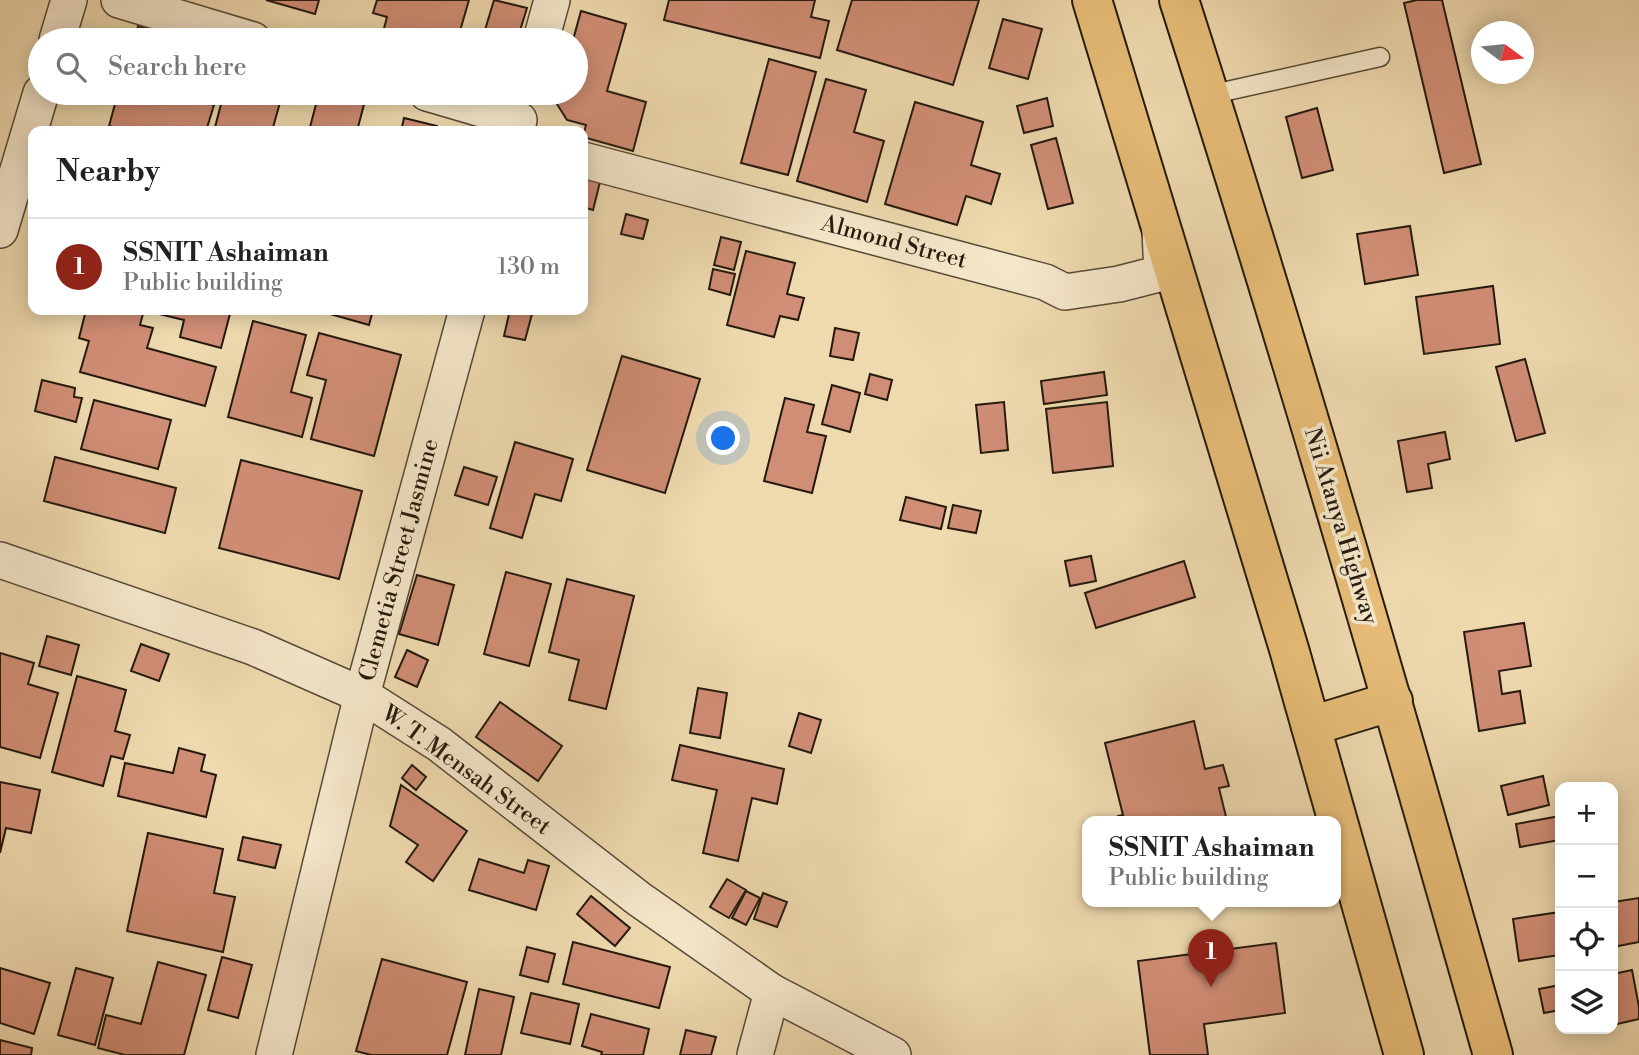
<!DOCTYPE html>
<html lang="en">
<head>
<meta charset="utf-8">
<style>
	body { margin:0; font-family:"Libre Bodoni",serif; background:#f2f2f2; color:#222 }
	.controls { position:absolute; right:21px; bottom:21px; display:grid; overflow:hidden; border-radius:14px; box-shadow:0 4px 18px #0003 }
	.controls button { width:63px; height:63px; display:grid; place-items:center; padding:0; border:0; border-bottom:2px solid #e0e0e0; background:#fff; color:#222; font:35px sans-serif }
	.compass { position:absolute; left:1471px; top:21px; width:63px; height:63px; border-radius:50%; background:#fff; box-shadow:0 4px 18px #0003; rotate:105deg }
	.you { position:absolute; left:724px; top:439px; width:24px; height:24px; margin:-18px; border:5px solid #fff; border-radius:50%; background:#1a73e8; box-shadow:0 0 0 10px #1a73e833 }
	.badge { display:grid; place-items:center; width:46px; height:46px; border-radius:50%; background:#8f2418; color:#fff; font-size:23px; font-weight:700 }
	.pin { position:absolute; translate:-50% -58px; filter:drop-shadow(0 2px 4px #0008) }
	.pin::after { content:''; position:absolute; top:37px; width:24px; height:21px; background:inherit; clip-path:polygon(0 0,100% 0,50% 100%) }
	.popup { position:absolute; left:1082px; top:816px; width:259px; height:91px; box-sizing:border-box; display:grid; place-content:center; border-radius:14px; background:#fff; filter:drop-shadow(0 2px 5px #0005); font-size:23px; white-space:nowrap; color:#767676 }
	.popup b { font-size:26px; color:#222 }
	.popup::after { content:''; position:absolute; left:50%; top:100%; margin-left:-14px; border:14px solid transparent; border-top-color:#fff }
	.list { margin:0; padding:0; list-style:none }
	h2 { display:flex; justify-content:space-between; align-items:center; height:91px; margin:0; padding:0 28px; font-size:30px }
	h2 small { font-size:23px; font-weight:400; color:#767676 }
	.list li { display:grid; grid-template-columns:46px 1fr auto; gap:21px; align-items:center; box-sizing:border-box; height:98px; padding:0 28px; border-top:2px solid #e0e0e0 }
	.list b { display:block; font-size:26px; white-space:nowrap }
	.list p { margin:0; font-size:23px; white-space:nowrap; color:#767676 }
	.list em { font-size:23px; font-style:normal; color:#767676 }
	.icon { flex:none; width:38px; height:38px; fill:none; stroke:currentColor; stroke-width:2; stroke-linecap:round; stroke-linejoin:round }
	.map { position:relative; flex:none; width:1639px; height:1055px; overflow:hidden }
	.search { position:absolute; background:#fff; box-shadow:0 4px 18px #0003; left:28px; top:28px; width:560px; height:77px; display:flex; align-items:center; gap:18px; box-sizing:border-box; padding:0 24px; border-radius:38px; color:#767676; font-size:26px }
	.panel { position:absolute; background:#fff; box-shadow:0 4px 18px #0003; left:28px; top:126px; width:560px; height:189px; border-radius:14px }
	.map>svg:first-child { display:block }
	.building { fill:#d18e76; stroke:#241a0d; stroke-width:2 }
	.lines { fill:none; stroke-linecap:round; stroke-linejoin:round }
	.lane-casing { stroke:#574a36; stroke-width:21 }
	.street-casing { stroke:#574a36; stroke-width:38 }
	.primary-casing { stroke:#241a0d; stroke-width:42 }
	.lane { stroke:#f5e7cb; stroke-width:18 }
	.street { stroke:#f5e7cb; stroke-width:35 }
	.primary { stroke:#e8bd78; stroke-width:38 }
	.labels { text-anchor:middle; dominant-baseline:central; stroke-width:7; stroke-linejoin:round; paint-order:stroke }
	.street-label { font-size:23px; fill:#241a0d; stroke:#f5e7cb }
</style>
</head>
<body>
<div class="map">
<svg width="1639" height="1055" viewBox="0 0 1639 1055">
	<rect width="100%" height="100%" fill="#efdaaf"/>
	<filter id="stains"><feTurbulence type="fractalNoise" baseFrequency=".00286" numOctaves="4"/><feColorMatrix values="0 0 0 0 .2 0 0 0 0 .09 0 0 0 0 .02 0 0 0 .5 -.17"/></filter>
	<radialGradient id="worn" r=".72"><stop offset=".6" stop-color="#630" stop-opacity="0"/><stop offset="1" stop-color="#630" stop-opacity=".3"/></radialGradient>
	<!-- building -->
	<g class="building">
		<polygon points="266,0 319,0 315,14"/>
		<polygon points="377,0 469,0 460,31 468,34 466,40 381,40 387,17 373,13"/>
		<polygon points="494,0 527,8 517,40 482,40"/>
		<polygon points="669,0 815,0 811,17 829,21 820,58 664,20"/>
		<polygon points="852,0 979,0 953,85 837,50"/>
		<polygon points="1417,0 1442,0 1481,164 1444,173 1404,3"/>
		<polygon points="581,11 626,24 607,91 646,102 633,151 583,137 586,125 567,120 555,101 558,93 576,93 576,40 573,40"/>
		<polygon points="1003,19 1042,29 1028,79 989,68"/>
		<polygon points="138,26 185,40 134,40"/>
		<polygon points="769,59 816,72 788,175 741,163"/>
		<polygon points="826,79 866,90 854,132 884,141 867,202 797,181"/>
		<polygon points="118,93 191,93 189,97 214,105 206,131 127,131 109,126"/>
		<polygon points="224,93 256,93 281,99 272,131 214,131"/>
		<polygon points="319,93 367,93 357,131 309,131"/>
		<polygon points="1047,98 1053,126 1024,133 1017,106"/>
		<polygon points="915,102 983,122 971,165 1000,174 991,204 966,196 957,225 885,204"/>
		<polygon points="1317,108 1333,170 1302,178 1286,117"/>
		<polygon points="404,118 437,126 436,131 401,131"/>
		<polygon points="1056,138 1073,203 1048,209 1031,145"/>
		<polygon points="583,178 600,182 593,210 583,207"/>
		<polygon points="626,214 648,220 643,239 621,234"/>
		<polygon points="1410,226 1418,275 1365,284 1357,234"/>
		<polygon points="721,237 741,242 734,270 714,265"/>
		<polygon points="746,251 795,263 787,294 804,298 798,320 780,316 774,337 727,325"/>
		<polygon points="713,269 735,274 730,295 709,289"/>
		<polygon points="1493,286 1500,344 1424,354 1416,297"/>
		<polygon points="86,310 144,310 140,325 153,328 147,348 216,367 205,406 80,372 89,341 79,338"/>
		<polygon points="156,310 231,310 221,348 180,337 184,320 155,313"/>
		<polygon points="316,310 373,310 369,325"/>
		<polygon points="510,310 532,314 525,340 504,336"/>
		<polygon points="253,321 306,335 291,392 312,398 302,437 228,417"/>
		<polygon points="835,328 859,333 853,360 830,356"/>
		<polygon points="319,333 401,355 374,456 311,439 326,380 307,375"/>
		<polygon points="622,356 700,379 665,493 587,470"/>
		<polygon points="1525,359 1545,433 1516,441 1496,367"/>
		<polygon points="1104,372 1107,395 1044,404 1041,381"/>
		<polygon points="870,374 892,380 887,400 865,394"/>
		<polygon points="42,380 75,388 74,397 82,398 76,422 35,411"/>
		<polygon points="832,385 860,393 850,432 822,424"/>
		<polygon points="785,398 814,405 807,432 826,436 812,493 764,481"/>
		<polygon points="94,400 171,420 158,469 81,449"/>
		<polygon points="1004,402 1008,450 981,453 976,405"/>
		<polygon points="1107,402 1113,466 1053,473 1046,409"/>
		<polygon points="1445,432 1450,459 1428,464 1432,488 1407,492 1398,441"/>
		<polygon points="515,442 573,459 561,501 535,494 522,538 490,528"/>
		<polygon points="55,457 176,488 165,533 44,501"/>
		<polygon points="241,460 362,491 339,579 219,548"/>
		<polygon points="464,467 497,477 488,505 455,495"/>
		<polygon points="906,497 946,507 941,529 900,520"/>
		<polygon points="953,505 981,511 976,533 948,528"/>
		<polygon points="1091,556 1096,581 1070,586 1065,561"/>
		<polygon points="1184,561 1195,597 1096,628 1085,593"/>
		<polygon points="506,572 551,584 529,666 484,654"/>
		<polygon points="417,575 454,585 438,645 399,634"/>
		<polygon points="567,579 634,596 606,709 569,700 579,660 549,652"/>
		<polygon points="1524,623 1531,666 1499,671 1502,694 1520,691 1525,723 1479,731 1464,632"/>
		<polygon points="47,636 79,645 71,675 39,666"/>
		<polygon points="141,644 169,654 159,681 131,671"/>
		<polygon points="407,650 428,660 417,687 395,677"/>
		<polygon points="0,653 34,663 28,684 58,693 40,758 0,747"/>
		<polygon points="77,676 126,690 115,731 130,735 123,759 111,756 103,786 52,772"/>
		<polygon points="698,688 727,693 720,738 690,733"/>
		<polygon points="500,702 562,746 538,781 476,737"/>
		<polygon points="799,713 821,720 811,753 789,746"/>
		<polygon points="1194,721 1205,769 1223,765 1229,786 1219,788 1227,821 1119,821 1118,816 1123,815 1105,743"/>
		<polygon points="680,745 784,769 777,804 752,798 738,861 703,853 717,790 672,780"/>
		<polygon points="179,748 205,755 201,771 216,775 206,817 118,796 125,763 173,773"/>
		<polygon points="412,765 426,777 416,790 402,778"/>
		<polygon points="1543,776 1549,805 1508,815 1501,786"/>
		<polygon points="0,782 40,790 31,833 6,828 0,853"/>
		<polygon points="401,785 467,831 433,881 406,862 418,845 390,826"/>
		<polygon points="1560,816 1560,840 1520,847 1516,824"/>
		<polygon points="148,833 223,849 214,893 235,897 223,952 127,931"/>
		<polygon points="243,837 281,845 275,868 238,860"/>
		<polygon points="479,859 524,873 528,860 549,866 536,910 469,890"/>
		<polygon points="727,879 746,890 729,918 710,907"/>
		<polygon points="746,891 760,898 746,925 732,918"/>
		<polygon points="763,893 787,902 777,927 754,919"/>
		<polygon points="591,896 630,928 615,946 577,914"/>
		<polygon points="1639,898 1639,942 1613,947 1613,902"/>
		<polygon points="1560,912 1560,955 1519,961 1513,919"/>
		<polygon points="573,942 670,967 659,1008 563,984"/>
		<polygon points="1276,943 1285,1013 1204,1024 1208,1055 1150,1055 1138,961"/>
		<polygon points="527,947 555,954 548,982 520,975"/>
		<polygon points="222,957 252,965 238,1018 208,1010"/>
		<polygon points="382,959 467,982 447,1055 371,1055 356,1051"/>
		<polygon points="158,962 206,975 184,1055 125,1055 98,1048 106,1015 141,1024"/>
		<polygon points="0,968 50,983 34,1034 0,1023"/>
		<polygon points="76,968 113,978 95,1045 58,1035"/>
		<polygon points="1632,970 1639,1007 1639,1019 1613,1025 1613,974"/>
		<polygon points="1560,985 1560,1010 1544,1013 1539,989"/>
		<polygon points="479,989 514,997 501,1055 465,1055"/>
		<polygon points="531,993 579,1004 570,1044 521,1033"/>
		<polygon points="591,1014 649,1029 643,1055 601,1055 602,1052 582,1046"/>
		<polygon points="686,1030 716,1037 711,1055 680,1055"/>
		<polygon points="0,1040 32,1048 31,1055 0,1055"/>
	</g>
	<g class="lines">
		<!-- lane casing -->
		<g class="lane-casing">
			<polyline id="lane" points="1209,95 1380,57"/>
		</g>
		<!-- street casing -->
		<g class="street-casing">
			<g id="street">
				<polyline points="119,0 253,40"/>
				<polyline points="57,40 69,0"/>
				<polyline points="541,40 552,0"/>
				<polyline points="427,93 519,120"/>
				<polyline points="583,160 1045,282 1065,292 1119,284 1162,273 1160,231"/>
				<polyline points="0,230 41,93"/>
				<polyline points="0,560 253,647 362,695 439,744 639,899 772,992 893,1055"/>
				<polyline points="274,1055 362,695 467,310"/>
				<polyline points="755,1055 772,992"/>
			</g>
		</g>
		<!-- primary casing -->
		<g class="primary-casing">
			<g id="primary">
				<polyline points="1092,0 1289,649 1404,1055"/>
				<path d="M1179 0C1291 349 1393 702 1493 1055"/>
				<polyline points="1311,726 1393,701"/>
			</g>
		</g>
		<!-- lane -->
		<use href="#lane" class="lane"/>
		<!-- street -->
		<use href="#street" class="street"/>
		<!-- primary -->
		<use href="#primary" class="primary"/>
	</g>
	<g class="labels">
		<!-- street labels -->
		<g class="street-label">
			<text transform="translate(894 242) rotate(15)">Almond Street</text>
			<text transform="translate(1341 526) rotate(73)">Nii Atanya Highway</text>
			<text transform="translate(399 560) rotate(-75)">Clemetia Street Jasmine</text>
			<text transform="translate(466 770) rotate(36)">W. T. Mensah Street</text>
		</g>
	</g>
	<rect width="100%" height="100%" filter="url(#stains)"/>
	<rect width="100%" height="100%" fill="url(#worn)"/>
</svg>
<div class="controls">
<button>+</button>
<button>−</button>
<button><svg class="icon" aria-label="locate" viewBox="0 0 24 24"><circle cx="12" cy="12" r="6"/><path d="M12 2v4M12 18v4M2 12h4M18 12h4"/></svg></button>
<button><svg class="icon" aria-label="layers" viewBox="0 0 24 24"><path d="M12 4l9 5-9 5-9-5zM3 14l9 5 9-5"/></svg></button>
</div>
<svg class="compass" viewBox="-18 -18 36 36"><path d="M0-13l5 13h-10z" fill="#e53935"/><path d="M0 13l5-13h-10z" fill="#767676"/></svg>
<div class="you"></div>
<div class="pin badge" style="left:1211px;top:987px">1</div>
<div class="popup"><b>SSNIT Ashaiman</b>Public building</div>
<div class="search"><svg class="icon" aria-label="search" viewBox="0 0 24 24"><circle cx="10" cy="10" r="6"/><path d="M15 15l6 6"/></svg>Search here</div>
<section class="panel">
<h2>Nearby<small></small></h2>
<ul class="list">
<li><span class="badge">1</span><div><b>SSNIT Ashaiman</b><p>Public building</p></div><em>130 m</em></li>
</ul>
</section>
</div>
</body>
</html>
